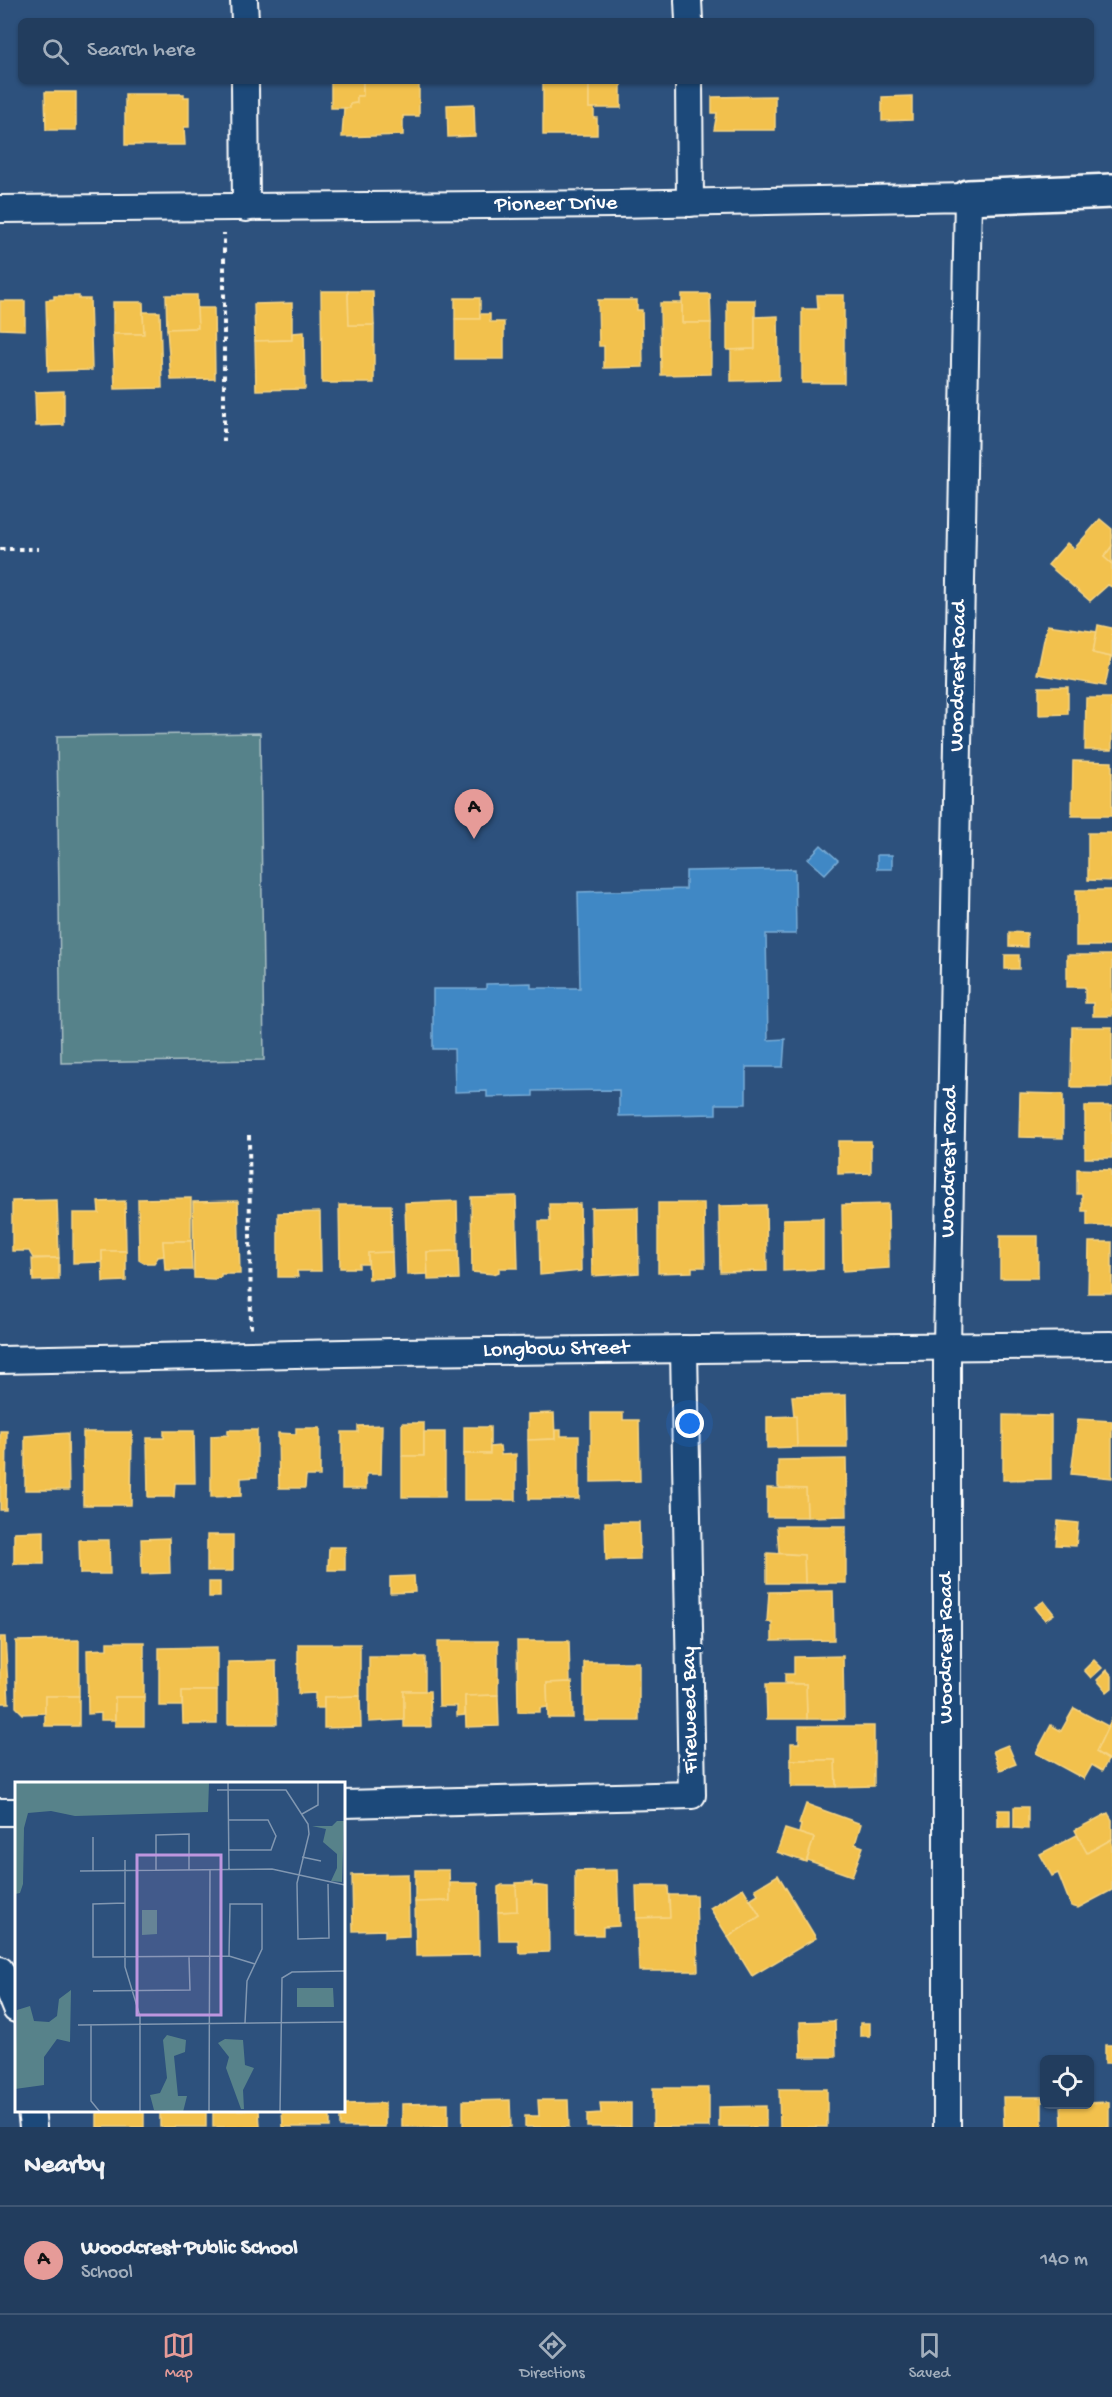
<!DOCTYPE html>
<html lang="en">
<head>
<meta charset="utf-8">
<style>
	body { margin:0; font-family:"Gochi Hand",sans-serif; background:#2e4867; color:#f1f3f6 }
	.controls { position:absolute; right:18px; bottom:18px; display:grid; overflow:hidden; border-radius:9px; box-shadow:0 2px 4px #0004 }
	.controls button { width:54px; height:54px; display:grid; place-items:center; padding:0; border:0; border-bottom:2px solid #3f5673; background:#223d5e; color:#f1f3f6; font:30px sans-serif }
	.you { position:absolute; left:690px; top:1424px; width:21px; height:21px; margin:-15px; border:4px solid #fff; border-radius:50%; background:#1a73e8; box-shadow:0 0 0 9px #1a73e833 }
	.badge { display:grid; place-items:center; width:39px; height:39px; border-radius:50%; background:#e69b98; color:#111; font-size:20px; font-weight:700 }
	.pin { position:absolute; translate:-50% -50px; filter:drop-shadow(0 2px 3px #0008) }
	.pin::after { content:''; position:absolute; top:32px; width:21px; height:18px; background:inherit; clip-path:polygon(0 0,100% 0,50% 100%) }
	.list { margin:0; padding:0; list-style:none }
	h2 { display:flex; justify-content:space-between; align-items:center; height:78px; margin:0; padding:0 24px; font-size:26px }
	h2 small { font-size:20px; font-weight:400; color:#a2aebc }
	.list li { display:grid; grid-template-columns:39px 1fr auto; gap:18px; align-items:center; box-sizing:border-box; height:108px; padding:0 24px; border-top:2px solid #3f5673 }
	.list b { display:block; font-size:22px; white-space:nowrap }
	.list p { margin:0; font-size:20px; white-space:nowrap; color:#a2aebc }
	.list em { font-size:20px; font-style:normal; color:#a2aebc }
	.icon { flex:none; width:33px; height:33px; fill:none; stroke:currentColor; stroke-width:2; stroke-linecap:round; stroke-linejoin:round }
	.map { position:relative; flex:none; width:1112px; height:2127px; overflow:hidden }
	.search { position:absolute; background:#223d5e; box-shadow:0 2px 4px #0004; left:18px; right:18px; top:18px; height:66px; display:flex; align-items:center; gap:15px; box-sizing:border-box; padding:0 21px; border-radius:9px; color:#a2aebc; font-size:22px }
	.sheet { height:186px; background:#223d5e }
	nav { display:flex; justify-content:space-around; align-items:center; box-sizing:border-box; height:84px; border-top:2px solid #3f5673; background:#223d5e; font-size:16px; color:#a2aebc }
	nav a { display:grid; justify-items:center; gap:3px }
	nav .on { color:#e69b98 }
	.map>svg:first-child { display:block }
	.green { fill:#57828a; stroke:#abc0c4; stroke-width:1.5 }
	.homes { fill:#f2c14e; stroke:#f6d483; stroke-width:1.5 }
	.schools { fill:#3f88c5; stroke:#79acd6; stroke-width:1.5 }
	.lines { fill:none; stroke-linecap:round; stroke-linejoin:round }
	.minor-casing { stroke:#fff; stroke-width:30 }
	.tertiary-casing { stroke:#fff; stroke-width:38 }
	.path { stroke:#fff; stroke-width:4; stroke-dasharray:4.5 4.5; stroke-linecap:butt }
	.minor { stroke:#1f4a7a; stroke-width:26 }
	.tertiary { stroke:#1f4a7a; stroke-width:33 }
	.labels { text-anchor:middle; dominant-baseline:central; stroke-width:6; stroke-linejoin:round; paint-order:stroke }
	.street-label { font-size:22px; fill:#fff; stroke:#1f4a7a }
	.inset-road { fill:none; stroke:#8197b1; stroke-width:1.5 }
	.view { fill:#bd96df; fill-opacity:0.15; stroke:#bd96df; stroke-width:3 }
	.inset-edge { fill:none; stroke:#fff; stroke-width:3 }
</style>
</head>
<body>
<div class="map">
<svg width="1112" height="2127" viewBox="0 0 1112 2127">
	<rect width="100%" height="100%" fill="#2d517d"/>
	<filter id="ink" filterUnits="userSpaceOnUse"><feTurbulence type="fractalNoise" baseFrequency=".0167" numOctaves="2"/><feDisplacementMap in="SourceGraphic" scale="12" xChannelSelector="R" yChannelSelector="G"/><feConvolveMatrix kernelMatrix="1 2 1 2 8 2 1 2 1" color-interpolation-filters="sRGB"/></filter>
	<g filter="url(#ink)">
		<!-- green -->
		<polygon class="green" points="260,733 264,1060 61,1063 57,736"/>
		<!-- homes -->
		<g class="homes">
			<polygon points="331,81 363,81 363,96 357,96 357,103 350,104 350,108 331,108"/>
			<polygon points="363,81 419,81 419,116 403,116 403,135 342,137 344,108 350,108 350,104 357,103 357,96 363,96"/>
			<polygon points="543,81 589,81 589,108 594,108 594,118 597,118 597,135 543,135"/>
			<rect x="589" y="81" width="32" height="27"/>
			<polygon points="45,92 76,92 76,130 46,130"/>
			<polygon points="125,94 184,94 184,97 189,97 189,127 184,127 185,145 125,145"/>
			<polygon points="775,96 775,130 714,130 717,113 712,113 712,97"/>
			<polygon points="912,96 912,120 882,121 882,97"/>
			<polygon points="474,104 475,136 448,137 447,105"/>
			<polygon points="321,291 348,291 349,325 374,325 374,383 322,383"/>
			<polygon points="348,291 373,291 374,325 349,325"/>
			<polygon points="682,294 710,294 711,323 682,323"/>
			<polygon points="166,295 197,295 198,328 167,329"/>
			<polygon points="817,295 844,295 844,383 802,383 802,309 818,309"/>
			<polygon points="54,296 79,296 79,299 90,299 92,370 48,371 46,300 54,299"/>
			<rect x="455" y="298" width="25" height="21"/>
			<polygon points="598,300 637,300 637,310 642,310 643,367 604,368 604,346 599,346"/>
			<polygon points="727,300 755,300 755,349 727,350"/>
			<polygon points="0,301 25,301 25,330 0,329"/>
			<polygon points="113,302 143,302 144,334 113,334"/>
			<polygon points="292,303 292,340 255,341 254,304"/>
			<polygon points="660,303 682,303 682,323 711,323 711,374 661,375"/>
			<polygon points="197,308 214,308 215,379 171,380 167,329 198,328"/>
			<polygon points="143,312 160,312 162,388 115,389 113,334 144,334"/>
			<polygon points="480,314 490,314 490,322 504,322 504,359 455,359 455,319 480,319"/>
			<polygon points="778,316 779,380 731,381 731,350 755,349 755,317"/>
			<polygon points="304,332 305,389 256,390 255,341 292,340 292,333"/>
			<polygon points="64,391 64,425 36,426 35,392"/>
			<polygon points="1100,519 1112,529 1112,546 1104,557 1112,564 1112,587 1108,585 1090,601 1048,565 1067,543 1074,549"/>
			<polygon points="1112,546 1112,564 1104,557"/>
			<polygon points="1047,625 1097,632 1093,653 1111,657 1105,686 1037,674"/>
			<polygon points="1098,625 1112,628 1112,657 1093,653"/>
			<polygon points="1039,687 1068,687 1068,714 1039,715"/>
			<polygon points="1086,698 1112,698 1112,750 1085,750"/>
			<polygon points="1073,761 1112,762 1112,816 1072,816"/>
			<polygon points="1088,833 1112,833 1112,881 1088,880"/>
			<rect x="1076" y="890" width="36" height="56"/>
			<polygon points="1009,932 1027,933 1027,947 1009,946"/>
			<rect x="1005" y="955" width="14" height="14"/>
			<polygon points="1067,955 1112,955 1112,1016 1093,1016 1093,1003 1085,1003 1085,987 1067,987"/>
			<polygon points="1072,1027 1112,1027 1112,1087 1071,1087"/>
			<polygon points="1020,1093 1063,1094 1063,1138 1019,1137"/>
			<rect x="1085" y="1106" width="27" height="52"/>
			<polygon points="838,1141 871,1141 871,1173 838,1174"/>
			<polygon points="1077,1169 1111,1170 1112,1226 1087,1226 1087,1211 1082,1211 1082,1194 1077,1194"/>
			<polygon points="516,1196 518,1268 499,1268 499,1272 494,1274 472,1272 471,1197"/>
			<polygon points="191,1198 191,1241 163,1241 164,1256 158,1257 154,1263 144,1263 139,1260 138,1199"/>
			<polygon points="57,1200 59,1258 33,1258 29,1251 12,1251 12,1201"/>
			<polygon points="125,1201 126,1251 102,1251 102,1262 73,1263 73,1213 99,1213 98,1202"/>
			<polygon points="238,1201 240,1274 221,1274 221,1277 215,1279 194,1278 193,1202"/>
			<polygon points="457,1201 458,1251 427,1252 428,1274 407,1275 405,1203"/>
			<polygon points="658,1203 704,1203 705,1267 692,1267 692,1272 658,1273"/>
			<polygon points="549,1204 580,1204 581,1271 540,1275 539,1221 550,1221"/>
			<polygon points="888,1204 889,1268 843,1271 842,1205"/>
			<polygon points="339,1205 391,1205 392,1252 368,1253 368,1264 359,1264 359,1268 340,1268"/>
			<polygon points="766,1205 767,1271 720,1272 719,1206"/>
			<polygon points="638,1207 639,1273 592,1276 591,1208"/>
			<polygon points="320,1212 321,1271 297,1271 298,1277 278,1277 278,1213"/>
			<polygon points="823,1218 823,1269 783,1271 783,1219"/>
			<rect x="1000" y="1236" width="38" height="42"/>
			<polygon points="163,1241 191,1241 192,1270 165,1270"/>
			<polygon points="1089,1242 1112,1242 1112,1293 1088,1293"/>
			<polygon points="102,1251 126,1251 126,1281 103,1282"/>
			<polygon points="458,1251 459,1279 428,1280 427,1252"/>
			<polygon points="392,1252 393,1278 369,1279 368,1253"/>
			<polygon points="59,1258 59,1280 33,1281 32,1259"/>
			<polygon points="846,1395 847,1447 797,1447 792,1396"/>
			<polygon points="554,1413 555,1439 528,1440 528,1414"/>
			<polygon points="591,1413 623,1413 623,1420 639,1420 640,1481 591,1482"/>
			<polygon points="1003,1415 1051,1416 1051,1479 1003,1480"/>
			<polygon points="796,1416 797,1447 767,1448 767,1417"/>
			<polygon points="1078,1419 1112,1421 1112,1478 1071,1474"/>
			<rect x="402" y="1423" width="22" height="33"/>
			<polygon points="382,1425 381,1474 366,1474 366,1489 342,1489 342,1432 358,1432 358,1426"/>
			<rect x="464" y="1427" width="26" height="27"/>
			<polygon points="296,1428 320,1428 320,1476 306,1476 305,1488 279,1488 278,1433 296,1434"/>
			<polygon points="228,1430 257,1430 257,1477 241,1478 241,1496 211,1497 211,1436 228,1435"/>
			<polygon points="555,1430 561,1430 561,1436 579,1436 579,1499 529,1499 528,1440 555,1439"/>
			<polygon points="0,1431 7,1431 6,1510 0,1510"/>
			<polygon points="164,1431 194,1431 195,1483 175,1483 174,1497 148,1497 147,1438 164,1438"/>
			<polygon points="83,1432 132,1432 131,1505 83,1505"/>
			<polygon points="424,1432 445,1432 445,1497 402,1497 402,1456 424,1456"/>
			<polygon points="68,1433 69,1490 25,1490 25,1436"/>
			<polygon points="500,1446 501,1455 516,1454 516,1500 464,1500 464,1454 490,1454 490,1447"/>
			<polygon points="846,1459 847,1516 807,1517 806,1489 781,1488 778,1486 778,1460"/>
			<polygon points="767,1488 806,1489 807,1517 767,1517"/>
			<polygon points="1058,1521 1078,1523 1076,1546 1056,1545"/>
			<polygon points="605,1522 639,1522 640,1559 606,1560"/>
			<polygon points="777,1526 846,1526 846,1583 805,1583 804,1555 779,1553"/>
			<polygon points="44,1531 44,1564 14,1564 14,1532"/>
			<rect x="207" y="1535" width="26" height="36"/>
			<polygon points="169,1538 170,1573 142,1574 141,1539"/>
			<polygon points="79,1540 109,1540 110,1574 80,1574"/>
			<polygon points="329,1547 345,1547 345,1570 328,1570"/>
			<polygon points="767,1553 804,1555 805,1583 767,1583"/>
			<polygon points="414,1576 415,1592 390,1593 390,1577"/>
			<rect x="209" y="1582" width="11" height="15"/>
			<polygon points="833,1591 834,1640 772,1641 772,1622 767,1622 769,1592"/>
			<polygon points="1044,1601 1054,1614 1045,1620 1035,1607"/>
			<polygon points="0,1637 5,1637 9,1703 0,1703"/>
			<polygon points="79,1640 79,1696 45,1696 45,1713 23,1714 16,1707 16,1641"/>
			<polygon points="438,1641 498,1641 498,1695 465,1696 465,1715 457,1716 457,1706 439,1706"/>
			<polygon points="517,1641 569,1641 570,1682 547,1683 548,1707 540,1708 540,1712 518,1712"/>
			<polygon points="107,1642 144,1642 144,1697 115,1697 115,1720 101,1720 101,1713 88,1714 87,1650 107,1649"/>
			<polygon points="298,1644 360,1644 360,1696 324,1697 324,1708 315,1708 315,1693 298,1694"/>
			<polygon points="217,1647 217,1691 182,1691 182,1706 159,1706 159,1648"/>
			<polygon points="843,1656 844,1719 807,1719 806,1684 785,1683 785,1674 794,1674 794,1657"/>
			<polygon points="369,1657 425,1657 425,1691 404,1691 404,1720 369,1722"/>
			<polygon points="1094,1660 1102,1668 1091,1678 1084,1670"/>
			<polygon points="276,1661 277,1724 228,1724 228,1662"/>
			<rect x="584" y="1662" width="55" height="59"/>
			<polygon points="1107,1670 1112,1676 1112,1688 1107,1692 1097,1680"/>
			<polygon points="572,1682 573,1718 548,1718 547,1683"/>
			<polygon points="766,1684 806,1684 807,1719 767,1719"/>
			<polygon points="182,1691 217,1691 217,1724 183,1724"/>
			<polygon points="404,1691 430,1691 431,1727 404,1727"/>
			<polygon points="498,1695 499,1726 466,1727 465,1696"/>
			<rect x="45" y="1696" width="34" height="30"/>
			<polygon points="360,1696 361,1727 324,1728 324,1697"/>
			<rect x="115" y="1697" width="29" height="29"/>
			<polygon points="1074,1708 1108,1726 1096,1752 1108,1760 1102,1771 1092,1765 1084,1779 1036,1753 1051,1725 1061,1731"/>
			<polygon points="1112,1718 1112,1762 1096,1752"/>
			<polygon points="799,1726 874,1726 874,1786 836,1787 835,1760 791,1760 791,1743 799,1743"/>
			<polygon points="1008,1745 1016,1764 1000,1770 993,1751"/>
			<polygon points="791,1760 835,1760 836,1787 791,1787"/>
			<polygon points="806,1804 861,1824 855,1844 863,1847 852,1876 807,1860 814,1838 799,1833 801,1825 799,1824"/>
			<polygon points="1014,1807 1028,1807 1028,1829 1014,1828"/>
			<rect x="998" y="1810" width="12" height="17"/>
			<polygon points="1108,1813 1112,1820 1112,1839 1087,1853 1075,1830"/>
			<polygon points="785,1829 814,1838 806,1862 777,1852"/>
			<polygon points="1077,1835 1087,1853 1112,1839 1112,1890 1078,1908 1071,1906 1058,1873 1052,1876 1040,1854"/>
			<polygon points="415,1870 449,1870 450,1901 415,1902"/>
			<polygon points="617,1870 619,1926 603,1927 603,1935 575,1935 575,1871"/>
			<polygon points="408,1874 409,1936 385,1937 385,1930 353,1931 352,1875"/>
			<polygon points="778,1875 816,1938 752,1976 728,1937 760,1916 750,1899 758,1894 755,1889"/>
			<polygon points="532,1882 532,1885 548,1887 549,1952 519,1953 518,1940 499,1940 498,1912 517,1911 516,1883"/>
			<polygon points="450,1883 478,1883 479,1955 416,1956 415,1902 450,1901"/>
			<polygon points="502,1885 516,1885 517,1911 498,1912 498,1887"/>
			<polygon points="636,1886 668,1886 670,1917 637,1918"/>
			<polygon points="743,1888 760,1916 728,1937 710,1908"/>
			<polygon points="669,1895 696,1895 698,1971 639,1971 637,1918 670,1917"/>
			<polygon points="835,2021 836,2057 801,2057 800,2022"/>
			<rect x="860" y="2023" width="10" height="13"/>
			<rect x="1105" y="2045" width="7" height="18"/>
			<rect x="653" y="2088" width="56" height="39"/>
			<polygon points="779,2089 827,2089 827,2127 780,2127"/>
			<polygon points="1003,2097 1042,2097 1042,2127 1004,2127"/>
			<polygon points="510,2100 511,2127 463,2127 463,2101"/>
			<polygon points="538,2100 568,2100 569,2127 525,2127 525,2116 539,2116"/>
			<polygon points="1109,2102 1109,2127 1062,2127 1061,2104"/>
			<polygon points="385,2103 385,2127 340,2127 340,2110 344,2110 344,2104"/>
			<polygon points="448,2103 448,2127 402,2127 402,2104"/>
			<polygon points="600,2103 631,2103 631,2127 587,2127 587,2114 601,2113"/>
			<polygon points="766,2106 766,2127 719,2127 719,2107"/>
			<rect x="97" y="2110" width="47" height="17"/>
			<rect x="160" y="2110" width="46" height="17"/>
			<polygon points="213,2110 259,2110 260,2127 213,2127"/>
			<polygon points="282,2110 330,2110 330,2127 283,2127"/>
		</g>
		<!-- schools -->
		<g class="schools">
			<polygon points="821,845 838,860 825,874 808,859"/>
			<rect x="877" y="855" width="15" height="14"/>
			<polygon points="795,869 796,934 766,934 768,1040 785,1039 783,1067 746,1067 746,1104 716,1104 716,1114 619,1116 619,1090 533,1091 533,1096 487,1097 487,1091 455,1092 454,1049 433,1049 433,989 486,989 486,984 531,983 531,988 580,988 578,892 686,889 686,871"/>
		</g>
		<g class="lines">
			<!-- minor casing -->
			<g class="minor-casing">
				<g id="minor">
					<polyline points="244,0 245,21"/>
					<polyline points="688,0 689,21"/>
					<polyline points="245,81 246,208"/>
					<polyline points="689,81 690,203"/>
					<polyline points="0,209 613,204 968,197 947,1346 947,2127"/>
					<polyline points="0,1360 393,1352 1112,1345"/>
					<polyline points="344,1804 692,1795 684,1349"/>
					<polyline points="0,1812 16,1812"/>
					<polyline points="0,1970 16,2009"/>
					<polyline points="31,2110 33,2127"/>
				</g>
			</g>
			<!-- tertiary casing -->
			<g class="tertiary-casing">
				<polyline id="tertiary" points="968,197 1112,191"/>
			</g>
			<!-- path -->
			<g class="path">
				<polyline points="224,442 224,233"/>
				<polyline points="0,549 39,549"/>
				<polyline points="249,1135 251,1330"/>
			</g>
			<!-- minor -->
			<use href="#minor" class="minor"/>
			<!-- tertiary -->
			<use href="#tertiary" class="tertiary"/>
		</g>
	</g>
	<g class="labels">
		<!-- street labels -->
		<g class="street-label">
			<text transform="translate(556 205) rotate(-1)">Pioneer Drive</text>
			<text transform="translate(959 676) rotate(-89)">Woodcrest Road</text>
			<text transform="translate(950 1162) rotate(-89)">Woodcrest Road</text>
			<text transform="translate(556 1350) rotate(-1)">Longbow Street</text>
			<text transform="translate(947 1648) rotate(-90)">Woodcrest Road</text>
			<text transform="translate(691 1710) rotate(-91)">Fireweed Bay</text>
		</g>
	</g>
	<!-- overview -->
	<g transform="translate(15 1782)">
		<rect width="330" height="330" fill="#2d517d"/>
		<path d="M0 0H194L193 30 60 34 36 29 13 31 9 46 8 102 5 111 0 112ZM322 39H329L327 100 316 99 322 86V72L308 60 311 47 297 44H317ZM127 128H142V152L127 153ZM282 206H318L319 225H282ZM56 208 55 260 42 257 29 275V303L0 307 2 228 15 224 19 239 34 240 42 234 44 217ZM152 253 171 258 170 270 159 274 163 314H172L168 330 139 328 135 313 145 311 152 296 148 258ZM210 257 228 258 230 283 239 286 228 308 229 327H226L211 286 214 275 203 261Z" fill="#57828a"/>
		<path class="inset-road" d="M213 0 214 87M202 8H271L293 42 294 52 282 101 283 157 314 156 313 102M287 32 303 23V0M213 38H253L261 54 256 68H214M78 55V89M287 75 306 79M110 78V185L125 234V330M141 88V53L174 52V88M65 89 257 87 330 103M110 121 78 122V175L214 174 240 182M214 174 215 122H247V167L232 199 230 241M78 209 175 208 174 175M63 243 330 240M76 243V319L85 330M194 330 195 87M265 330 267 196 277 190 330 189"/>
		<path class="view" d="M122 73H206V233H122Z"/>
		<rect width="330" height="330" class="inset-edge"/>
	</g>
</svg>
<div class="controls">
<button><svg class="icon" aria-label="locate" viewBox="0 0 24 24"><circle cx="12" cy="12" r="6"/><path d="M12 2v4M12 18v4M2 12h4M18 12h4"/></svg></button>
</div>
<div class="you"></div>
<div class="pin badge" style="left:474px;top:839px">A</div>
<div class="search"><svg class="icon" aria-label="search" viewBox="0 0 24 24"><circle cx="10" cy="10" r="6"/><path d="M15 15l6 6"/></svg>Search here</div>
</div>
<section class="sheet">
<h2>Nearby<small></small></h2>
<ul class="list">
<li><span class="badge">A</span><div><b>Woodcrest Public School</b><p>School</p></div><em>140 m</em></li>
</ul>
</section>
<nav>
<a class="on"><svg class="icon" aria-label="map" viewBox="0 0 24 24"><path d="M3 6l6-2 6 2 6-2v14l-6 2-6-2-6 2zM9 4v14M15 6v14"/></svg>Map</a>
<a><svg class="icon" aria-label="directions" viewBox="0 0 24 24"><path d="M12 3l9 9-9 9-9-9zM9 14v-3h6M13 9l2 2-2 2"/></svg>Directions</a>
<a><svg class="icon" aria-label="saved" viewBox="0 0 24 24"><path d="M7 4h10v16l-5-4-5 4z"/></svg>Saved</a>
</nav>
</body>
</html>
